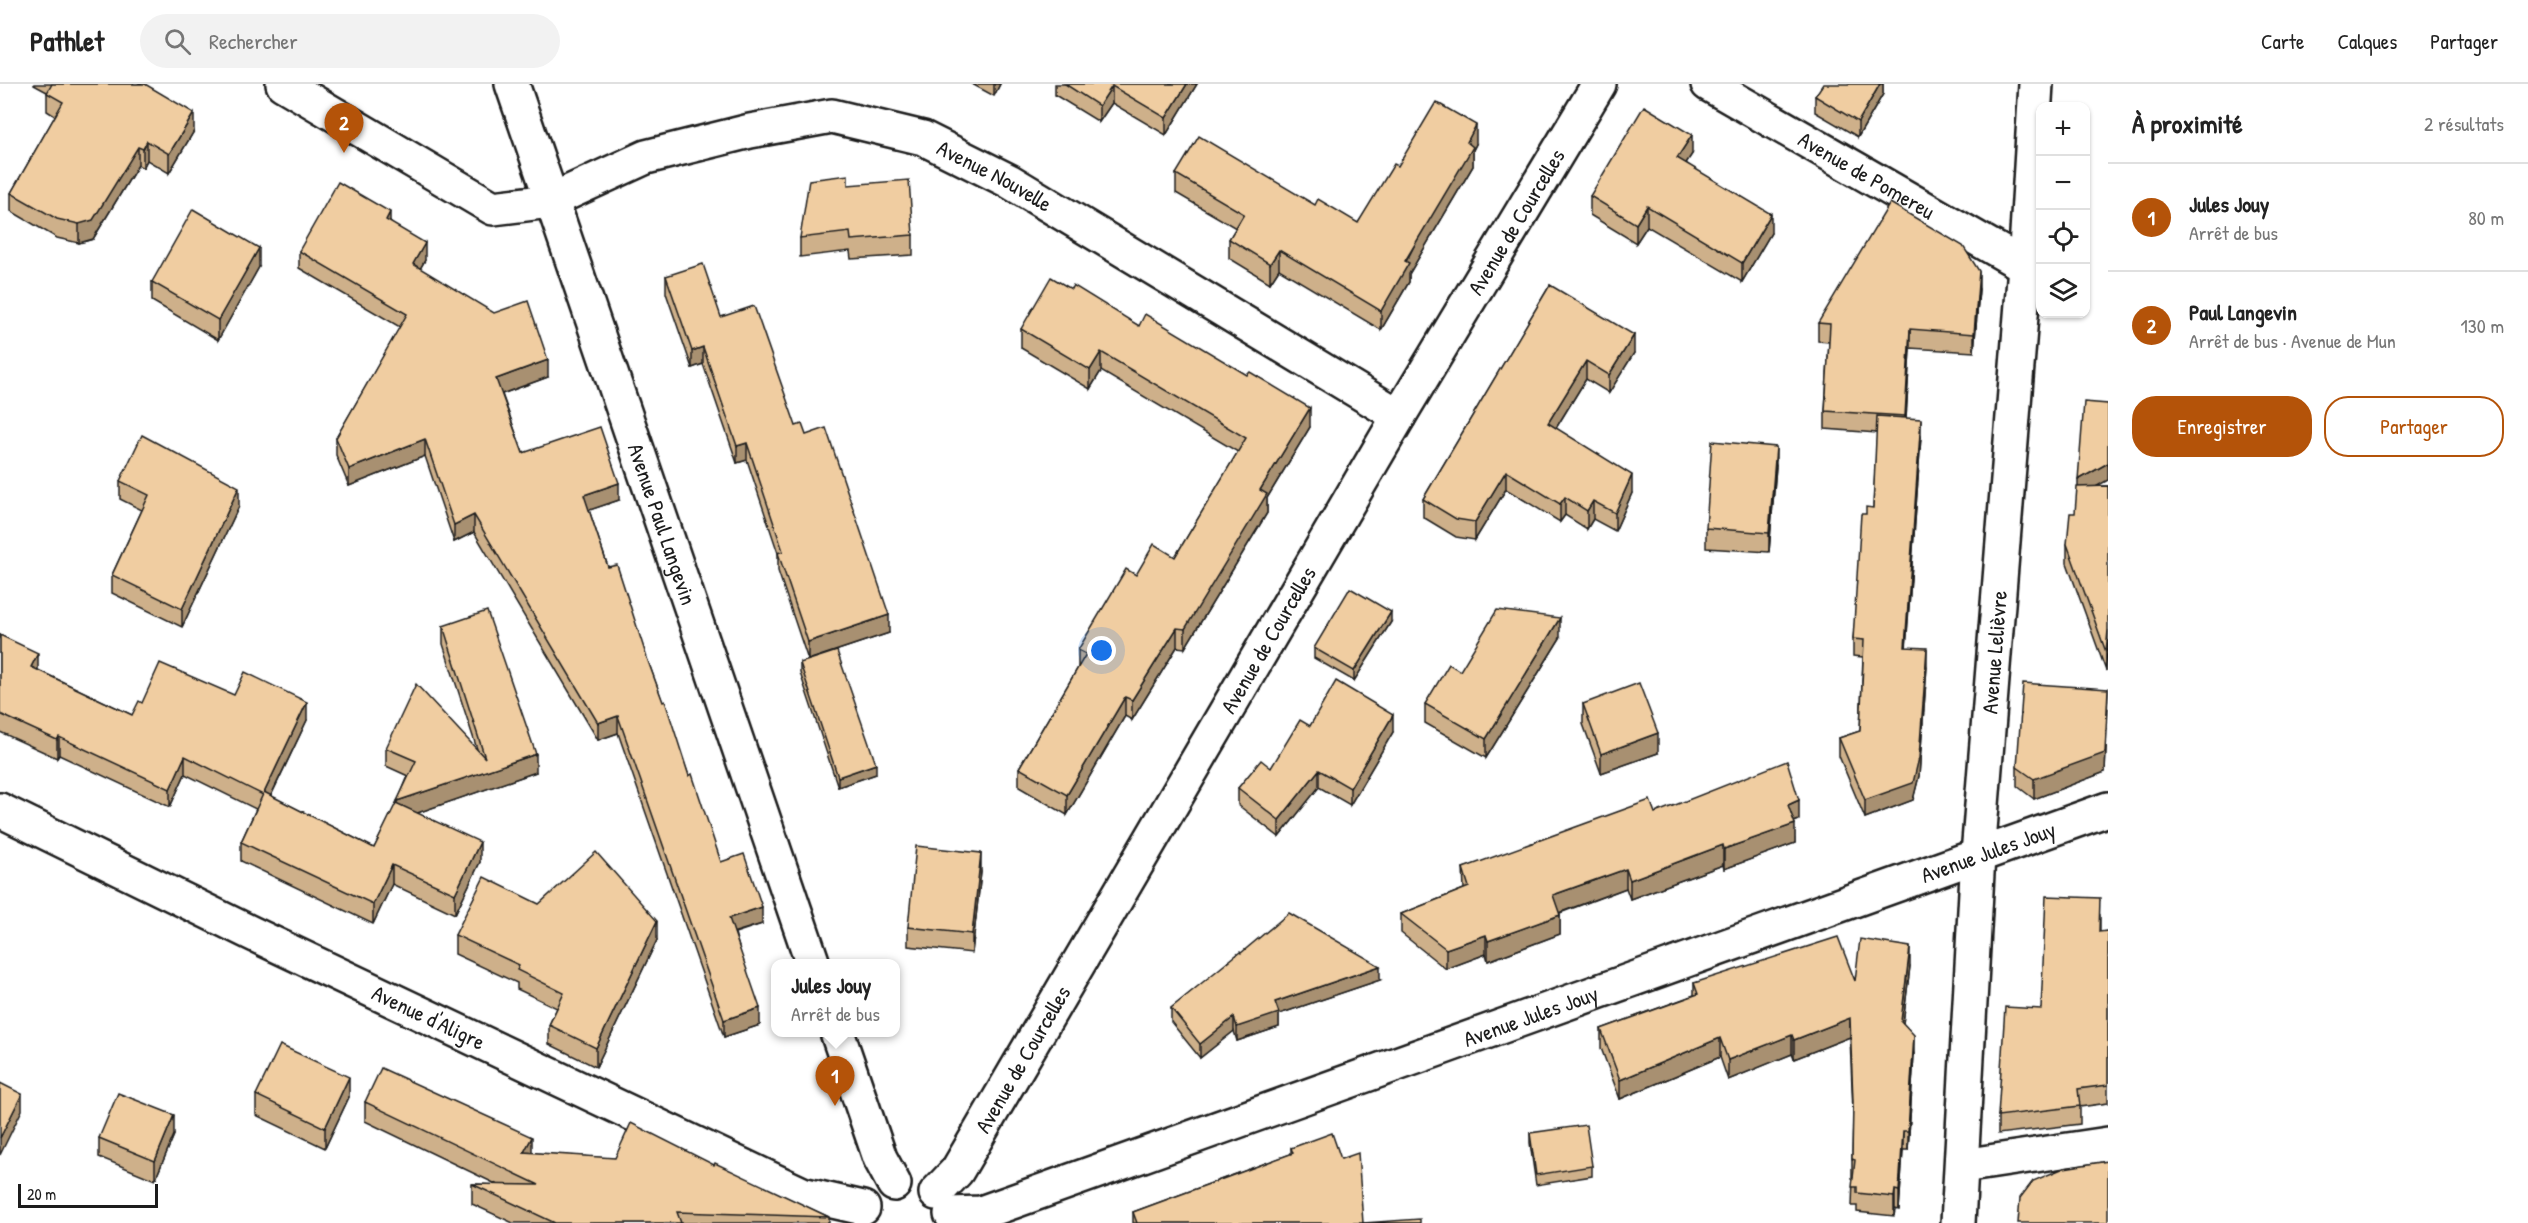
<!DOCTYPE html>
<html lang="fr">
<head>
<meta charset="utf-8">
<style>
	body { margin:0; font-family:"Patrick Hand",sans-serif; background:#f2f2f2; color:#222 }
	.controls { position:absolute; right:18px; top:18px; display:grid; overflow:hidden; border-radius:12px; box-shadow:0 2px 4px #0004 }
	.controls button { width:54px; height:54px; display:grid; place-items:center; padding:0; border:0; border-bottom:2px solid #e0e0e0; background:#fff; color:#222; font:30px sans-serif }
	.scale { position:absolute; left:18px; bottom:15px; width:140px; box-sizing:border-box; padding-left:6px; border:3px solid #1c1c1c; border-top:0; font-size:16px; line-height:21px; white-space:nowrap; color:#1c1c1c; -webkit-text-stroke:4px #fff; paint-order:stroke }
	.you { position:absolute; left:1102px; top:567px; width:21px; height:21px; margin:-15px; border:4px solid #fff; border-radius:50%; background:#1a73e8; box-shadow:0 0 0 9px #1a73e833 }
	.badge { display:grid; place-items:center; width:39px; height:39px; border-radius:50%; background:#b45309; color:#fff; font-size:20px; font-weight:700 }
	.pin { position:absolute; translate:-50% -50px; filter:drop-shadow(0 2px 3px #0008) }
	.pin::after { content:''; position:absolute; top:32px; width:21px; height:18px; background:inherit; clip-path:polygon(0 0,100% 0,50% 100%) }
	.popup { position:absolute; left:771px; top:875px; width:129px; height:78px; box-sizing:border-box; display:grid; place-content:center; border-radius:12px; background:#fff; filter:drop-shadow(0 2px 4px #0005); font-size:20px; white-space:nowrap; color:#767676 }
	.popup b { font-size:22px; color:#222 }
	.popup::after { content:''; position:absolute; left:50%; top:100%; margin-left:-12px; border:12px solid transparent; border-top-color:#fff }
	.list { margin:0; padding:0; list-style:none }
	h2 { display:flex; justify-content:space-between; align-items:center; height:78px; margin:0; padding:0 24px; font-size:26px }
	h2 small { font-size:20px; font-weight:400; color:#767676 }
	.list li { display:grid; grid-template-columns:39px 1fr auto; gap:18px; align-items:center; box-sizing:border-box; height:108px; padding:0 24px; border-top:2px solid #e0e0e0 }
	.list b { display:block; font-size:22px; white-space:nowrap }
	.list p { margin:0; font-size:20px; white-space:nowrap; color:#767676 }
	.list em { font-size:20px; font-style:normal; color:#767676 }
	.actions { display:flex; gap:12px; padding:18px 24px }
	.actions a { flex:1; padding:14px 0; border:2px solid #b45309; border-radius:24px; text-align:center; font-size:21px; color:#b45309 }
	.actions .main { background:#b45309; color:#fff }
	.icon { flex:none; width:33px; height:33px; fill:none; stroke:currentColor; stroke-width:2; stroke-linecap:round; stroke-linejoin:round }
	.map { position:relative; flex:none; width:2108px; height:1139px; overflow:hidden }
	header { display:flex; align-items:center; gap:36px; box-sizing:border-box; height:84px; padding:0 30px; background:#fff; border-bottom:2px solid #e0e0e0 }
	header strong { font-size:28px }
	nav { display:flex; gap:33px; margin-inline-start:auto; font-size:21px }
	.search { width:420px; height:54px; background:#f2f2f2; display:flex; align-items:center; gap:15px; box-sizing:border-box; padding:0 21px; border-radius:33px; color:#767676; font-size:22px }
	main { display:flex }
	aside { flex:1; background:#fff }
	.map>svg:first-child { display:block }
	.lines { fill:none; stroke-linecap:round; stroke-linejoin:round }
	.minor-casing { stroke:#1c1c1c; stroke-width:38 }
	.minor { stroke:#fff; stroke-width:33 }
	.wall { fill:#ceb08a; stroke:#1c1c1c; stroke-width:1.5 }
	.shaded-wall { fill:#a89071; stroke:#1c1c1c; stroke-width:1.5 }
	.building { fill:#f0cda1; stroke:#1c1c1c; stroke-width:1.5 }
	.labels { text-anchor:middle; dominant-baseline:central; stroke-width:6; stroke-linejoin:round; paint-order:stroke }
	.street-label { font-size:22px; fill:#1c1c1c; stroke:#fff }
</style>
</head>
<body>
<header>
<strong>Pathlet</strong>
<div class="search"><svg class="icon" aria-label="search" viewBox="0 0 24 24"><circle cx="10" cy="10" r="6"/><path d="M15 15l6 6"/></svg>Rechercher</div>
<nav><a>Carte</a><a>Calques</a><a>Partager</a></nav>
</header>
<main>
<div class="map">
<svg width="2108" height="1139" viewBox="0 0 2108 1139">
	<rect width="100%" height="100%" fill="#fff"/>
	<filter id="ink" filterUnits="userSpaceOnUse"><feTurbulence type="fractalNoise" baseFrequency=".0167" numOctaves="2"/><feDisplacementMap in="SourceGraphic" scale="12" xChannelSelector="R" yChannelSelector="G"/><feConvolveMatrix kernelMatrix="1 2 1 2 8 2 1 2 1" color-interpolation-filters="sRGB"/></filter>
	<g filter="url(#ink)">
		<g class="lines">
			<!-- minor casing -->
			<g class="minor-casing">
				<g id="minor">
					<path id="s1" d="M283 0 493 124 550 117 646 73 750 47 832 32 923 54 1009 97 1399 332"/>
					<path id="s2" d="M512 0 813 880"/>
					<path id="s3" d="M1708 0 2025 182"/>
					<path id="s4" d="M0 726 251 849 802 1110 863 1124"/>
					<polyline points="837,948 880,1074 894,1100"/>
					<polyline points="1962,1082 2108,1060"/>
					<path id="s5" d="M936 1109 957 1087 1399 332 1599 0"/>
					<path id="s6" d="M951 1130 981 1129 2108 725"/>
					<path id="s7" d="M1958 1139 1978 771 2025 182 2036 0"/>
				</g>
			</g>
			<!-- minor -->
			<use href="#minor" class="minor"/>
		</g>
		<!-- wall -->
		<g class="wall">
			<polygon points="34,0 145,0 194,47 169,89 147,76 143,84 138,81 93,155 79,159 57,154 11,127 11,109 55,32 47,27 47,8 34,1"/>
			<polygon points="972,0 1000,0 994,12"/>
			<polygon points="1055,0 1197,0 1166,51 1112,19 1099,38 1055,11"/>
			<polygon points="1883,0 1883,10 1858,53 1815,28 1815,12"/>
			<polygon points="1476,60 1473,66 1473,82 1409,190 1409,198 1381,246 1279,185 1270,199 1229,174 1229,155 1236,144 1176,109 1176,90 1315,121 1358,139 1398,82"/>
			<polygon points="1692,70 1686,79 1771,149 1742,198 1647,142 1636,159 1590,131 1590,112"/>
			<polygon points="848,101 913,151 913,171 851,175 850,167 800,173 800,154"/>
			<polygon points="390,138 425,176 420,185 548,293 502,310 523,369 619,416 589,426 608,483 648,577 689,692 721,778 762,840 735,849 760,941 724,953 618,649 598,656 474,448 454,458 425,372 349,402 336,371 336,354 400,243 299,184 299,167"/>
			<polygon points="259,183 218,256 152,217 152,198"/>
			<polygon points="666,192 721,233 796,342 806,351 889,549 808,576 778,487 778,469 747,376 737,379 703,280 692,284 666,209"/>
			<polygon points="1550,201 1634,269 1609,309 1586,295 1556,344 1632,409 1615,447 1593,435 1587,445 1565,431 1560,438 1506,405 1475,456 1456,453 1423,433 1423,415"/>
			<polygon points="1071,205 1139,242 1310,343 1267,414 1267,429 1185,564 1177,563 1132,636 1125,632 1067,731 1019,703 1019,684 1078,584 1078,566 1175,473 1238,368 1101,287 1090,305 1021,264 1021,245"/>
			<polygon points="1979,205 1974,268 1910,264 1906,334 1921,352 1906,563 1927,582 1919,692 1913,716 1865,734 1839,672 1839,654 1860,647 1863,573 1853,572 1853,555 1866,430 1873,424 1877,349 1825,345 1825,327 1829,258 1818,257 1818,239"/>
			<polygon points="1776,382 1769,468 1706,464 1706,444"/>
			<polygon points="120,397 239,422 182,543 112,509 112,491 142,426 120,415"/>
			<polygon points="2097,402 2108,402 2106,587 2067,479 2067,460"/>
			<polygon points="1391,538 1354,597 1314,574 1314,564"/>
			<polygon points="443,542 536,688 417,729 480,778 455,830 392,800 373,840 241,777 241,758 256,725 185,690 170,723 59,671 57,674 0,648 0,551 38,586 132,631 142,619 234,611 307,636 271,712 374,764 397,719 408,692 386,682 386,664 477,665 443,560"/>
			<polygon points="1560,554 1486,674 1425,639 1425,620 1460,587"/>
			<polygon points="800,579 876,690 838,703 800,589"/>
			<polygon points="1583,620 1658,669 1601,689 1583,640"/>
			<polygon points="2108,625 2105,688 2034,715 2017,702 2017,683"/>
			<polygon points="1310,642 1393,648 1350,721 1319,703 1279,753 1238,721 1238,704 1271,684"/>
			<polygon points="1655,729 1799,736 1794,738 1795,759 1724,785 1723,781 1630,815 1626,804 1560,829 1560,850 1488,877 1486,870 1446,885 1401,849 1401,830 1464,805 1463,784"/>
			<polygon points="981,788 972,869 908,862 908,843"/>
			<polygon points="539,820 657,856 596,983 549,960 549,941 557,924 517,905 517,899 455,870 455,851"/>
			<polygon points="2100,832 2100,848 2108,847 2108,1019 2080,1023 2080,1040 1998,1050 1998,1032 2041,925"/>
			<polygon points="1241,869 1380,896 1279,930 1279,943 1237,957 1234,947 1200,974 1171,938 1171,924"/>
			<polygon points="1910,882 1903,939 1914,970 1908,1066 1903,1066 1899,1126 1895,1125 1894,1132 1857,1128 1857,1122 1852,1122 1853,1094 1852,1094 1852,1075 1853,1029 1850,953 1794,975 1792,970 1728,996 1720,973 1620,1015 1601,964 1601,945 1694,911 1694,899 1855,897"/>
			<polygon points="256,1011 349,1013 325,1064 256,1031"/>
			<polygon points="365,1018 532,1069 714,1081 829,1133 829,1139 513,1139 472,1120 472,1100 498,1101 365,1037"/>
			<polygon points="1530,1049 1592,1082 1592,1092 1536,1101 1530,1059"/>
			<polygon points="174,1051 155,1096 99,1073 99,1054"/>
			<polygon points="1291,1064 1363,1139 1420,1139 1133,1139 1133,1128 1291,1070"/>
		</g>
		<!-- shaded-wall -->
		<g class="shaded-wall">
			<polygon points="994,0 1000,0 994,12"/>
			<polygon points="1187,0 1197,0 1166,51 1166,34"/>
			<polygon points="1880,0 1883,0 1883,10 1858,53 1858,38"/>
			<polygon points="1112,2 1112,19 1099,38 1099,22"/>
			<polygon points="194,29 194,47 169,89 169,70"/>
			<polygon points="1476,41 1476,60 1473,66 1473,82 1409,190 1409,198 1381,246 1381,227 1467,58"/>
			<polygon points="1692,51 1692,70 1677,93 1677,74"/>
			<polygon points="147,57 147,76 143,84 143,65"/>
			<polygon points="138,63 138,81 93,155 79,159 79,140"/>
			<polygon points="1647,122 1647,142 1636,159 1636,140"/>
			<polygon points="390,128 390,145 386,136"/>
			<polygon points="1771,130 1771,149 1742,198 1742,179"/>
			<polygon points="425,159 425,176 413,197 413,180"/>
			<polygon points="259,164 259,183 218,256 218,236"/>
			<polygon points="1279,166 1279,185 1270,199 1270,180"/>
			<polygon points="1979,187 1979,205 1974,268 1974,250"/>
			<polygon points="1910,245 1910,264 1905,351 1905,332"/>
			<polygon points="1634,251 1634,269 1609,309 1609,291"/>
			<polygon points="703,263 703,280 692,284 692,267"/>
			<polygon points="1101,268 1101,287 1090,305 1090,286"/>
			<polygon points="548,276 548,293 496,312 496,295"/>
			<polygon points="1586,277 1586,295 1548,357 1548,339"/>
			<polygon points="1310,324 1310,343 1267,414 1267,429 1185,564 1185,545 1260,406"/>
			<polygon points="1921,335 1921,352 1905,580 1905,563"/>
			<polygon points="425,355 425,372 349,402 349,385"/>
			<polygon points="747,359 747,376 737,379 737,362"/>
			<polygon points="1776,363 1776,382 1769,468 1769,449"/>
			<polygon points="2108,379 2108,396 2078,413 2078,396"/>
			<polygon points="1506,387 1506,405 1475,456 1475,438"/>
			<polygon points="1632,391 1632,409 1615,447 1615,429"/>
			<polygon points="619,399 619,416 584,428 584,411"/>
			<polygon points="239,403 239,422 182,543 182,525"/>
			<polygon points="1565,413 1565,431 1560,438 1560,420"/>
			<polygon points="1593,417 1593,435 1587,445 1587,427"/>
			<polygon points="474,431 474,448 454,458 454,441"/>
			<polygon points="1391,528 1391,538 1354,597 1354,587"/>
			<polygon points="889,531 889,549 808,576 808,558"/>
			<polygon points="1560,534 1560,554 1486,674 1486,655"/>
			<polygon points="1177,544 1177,563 1132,636 1132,616"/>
			<polygon points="2108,546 2108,566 2106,587 2106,568"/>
			<polygon points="1927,564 1927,582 1919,692 1913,716 1865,734 1865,716"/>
			<polygon points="38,569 38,587 31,583"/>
			<polygon points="2108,605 2105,688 2034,715 2034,695"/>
			<polygon points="1125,613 1125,632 1067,731 1067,711"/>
			<polygon points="307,618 307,636 263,728 263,711"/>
			<polygon points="1393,631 1393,648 1350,721 1350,704"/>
			<polygon points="618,632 618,649 598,656 598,639"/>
			<polygon points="1658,649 1658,669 1601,689 1601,670"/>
			<polygon points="59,653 59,671 57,674 57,656"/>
			<polygon points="536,670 536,688 397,736 397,717"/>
			<polygon points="185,672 185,690 170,723 170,705"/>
			<polygon points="876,680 876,690 838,703 838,693"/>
			<polygon points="1319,686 1319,703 1279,753 1279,736"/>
			<polygon points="1799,716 1799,736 1788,740 1788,721"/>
			<polygon points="1795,740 1795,759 1724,785 1724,765"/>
			<polygon points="480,758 480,778 455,830 455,810"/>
			<polygon points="1723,761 1723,781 1630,815 1630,796"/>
			<polygon points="981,769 981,788 972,869 972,850"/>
			<polygon points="392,781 392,800 373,840 373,820"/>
			<polygon points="1626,785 1626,804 1553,831 1553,811"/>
			<polygon points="762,823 762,840 729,850 729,834"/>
			<polygon points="1560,831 1560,850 1488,877 1488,857"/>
			<polygon points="657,837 657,856 596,983 596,964"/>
			<polygon points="1486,851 1486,870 1446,885 1446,865"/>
			<polygon points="1910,863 1910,882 1901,956 1901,937"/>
			<polygon points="1380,882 1380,896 1279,930 1279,943 1237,957 1237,943 1275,918"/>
			<polygon points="760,924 760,941 724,953 724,936"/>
			<polygon points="1234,933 1234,947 1200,974 1200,960"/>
			<polygon points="1850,934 1850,953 1794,975 1794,956"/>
			<polygon points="1792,951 1792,970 1728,996 1728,976"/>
			<polygon points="1914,951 1914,970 1908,1066 1908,1047"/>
			<polygon points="1720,954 1720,973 1620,1015 1620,996"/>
			<polygon points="349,993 349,1013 325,1064 325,1044"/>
			<polygon points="22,1010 22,1026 0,1071 0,1054"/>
			<polygon points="174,1031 174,1051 155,1096 155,1077"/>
			<polygon points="1903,1047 1903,1066 1899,1126 1899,1107"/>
			<polygon points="532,1053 532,1072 524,1068"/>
			<polygon points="1895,1106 1895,1125 1894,1132 1894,1113"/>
		</g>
		<!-- building -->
		<g class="building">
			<polygon points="52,0 145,0 194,29 169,70 147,57 143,65 138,63 93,136 79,140 57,135 11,109 63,18 47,9"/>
			<polygon points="1065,0 1187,0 1166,34 1112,2 1099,22"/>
			<polygon points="1823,0 1880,0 1858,38 1815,12"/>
			<polygon points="1436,18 1476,41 1467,58 1473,63 1405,177 1409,179 1381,227 1279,166 1270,180 1229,155 1244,130 1176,90 1199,52 1315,121 1318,115 1358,139 1394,80 1398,82"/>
			<polygon points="1644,22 1692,51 1677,74 1771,130 1742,179 1647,122 1636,140 1590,112"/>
			<polygon points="848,91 848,101 909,96 913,151 851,156 850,148 800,154 809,96"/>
			<polygon points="338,98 390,128 386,136 425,159 413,180 494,229 528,217 548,276 496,295 523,369 600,343 619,399 584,411 608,483 617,481 648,577 663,618 665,617 689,692 692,690 721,778 744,770 762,823 729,834 760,924 724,936 618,632 598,639 474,431 454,441 425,355 349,385 336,354 407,230 299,167"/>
			<polygon points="1890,119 1963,162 1979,187 1974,250 1910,245 1905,332 1825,327 1830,240 1818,239"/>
			<polygon points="193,125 259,164 218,236 152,198"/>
			<polygon points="703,180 721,233 754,222 796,342 802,340 806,351 826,344 889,531 808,558 778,469 783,467 747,359 737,362 703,263 692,267 666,192"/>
			<polygon points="1051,193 1071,205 1073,201 1139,242 1145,230 1247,291 1250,288 1310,324 1260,406 1267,410 1185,545 1177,544 1132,616 1125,613 1067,711 1019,684 1086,570 1078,566 1126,485 1136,491 1154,460 1175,473 1246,354 1101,268 1090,286 1021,245"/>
			<polygon points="1550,201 1634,251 1609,291 1586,277 1548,339 1632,391 1615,429 1593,417 1587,427 1565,413 1560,420 1506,387 1475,438 1456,435 1423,415"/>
			<polygon points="2084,318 2108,320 2108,379 2078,396"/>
			<polygon points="1877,332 1921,335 1905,563 1927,564 1919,674 1913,699 1865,716 1839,654 1860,647 1864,556 1853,555 1861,430 1866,430 1866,423 1873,424"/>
			<polygon points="142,351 239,403 182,525 112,491 149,411 120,397"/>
			<polygon points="1712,357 1776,363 1769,449 1706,444"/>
			<polygon points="2108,402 2108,546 2106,568 2067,460 2070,429 2075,429 2077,403"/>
			<polygon points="1350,504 1391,528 1354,587 1314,564"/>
			<polygon points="1497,526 1560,534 1486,655 1425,620 1449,580 1460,587"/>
			<polygon points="487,527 536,670 397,717 416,677 386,664 416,600 485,674 443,542"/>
			<polygon points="0,551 38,569 31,583 132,631 139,617 142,619 160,579 234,611 245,588 307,618 263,711 185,672 170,705 59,653 57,656 0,630"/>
			<polygon points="837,567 876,680 838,693 800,579"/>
			<polygon points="1336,597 1393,631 1350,704 1319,686 1279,736 1238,704 1261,676 1271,684 1300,636 1310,642"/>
			<polygon points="1639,599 1658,649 1601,670 1583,620"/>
			<polygon points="2023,599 2108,605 2105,669 2034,695 2017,683"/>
			<polygon points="1787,677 1799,716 1788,721 1795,740 1724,765 1723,761 1630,796 1626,785 1553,811 1560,831 1488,857 1486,851 1446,865 1401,830 1469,803 1463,784 1650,716 1655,729"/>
			<polygon points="264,708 374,764 396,719 480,758 455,810 392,781 373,820 241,758"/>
			<polygon points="916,762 981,769 972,850 908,843"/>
			<polygon points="596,768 657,837 596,964 549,941 564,909 517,886 519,881 455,851 484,793 539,820"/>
			<polygon points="2046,812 2100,814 2099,848 2108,847 2108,1001 2078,1005 2080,1022 1998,1032 2005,923 2041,925"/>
			<polygon points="1289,829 1380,882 1275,918 1279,929 1237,943 1234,933 1200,960 1171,924 1240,868 1241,869"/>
			<polygon points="1838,853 1855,897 1860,855 1910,863 1901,937 1914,951 1908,1047 1903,1047 1899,1107 1895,1106 1894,1113 1857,1109 1857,1103 1852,1103 1855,1076 1852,1075 1853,1018 1850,934 1794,956 1792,951 1728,976 1720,954 1620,996 1601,945 1698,910 1694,899"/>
			<polygon points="280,961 349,993 325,1044 256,1011"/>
			<polygon points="381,984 532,1053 524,1068 615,1074 631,1039 714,1081 715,1079 829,1133 677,1128 681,1139 555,1139 472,1100 539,1101 365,1018"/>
			<polygon points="0,999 22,1010 0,1054"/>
			<polygon points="118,1009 174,1031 155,1077 99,1054"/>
			<polygon points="1586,1041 1592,1082 1536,1091 1530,1049"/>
			<polygon points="1332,1049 1341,1075 1358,1069 1363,1139 1420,1135 1420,1139 1137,1139 1133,1128 1293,1069 1291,1064"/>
			<polygon points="2108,1077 2108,1139 2018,1139 2020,1114 2033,1097 2064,1084"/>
		</g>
	</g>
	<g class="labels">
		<!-- street labels -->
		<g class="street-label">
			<text stroke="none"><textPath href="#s3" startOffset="183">Avenue de Pomereu</textPath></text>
			<text stroke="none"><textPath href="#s1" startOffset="772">Avenue Nouvelle</textPath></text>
			<text stroke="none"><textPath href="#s5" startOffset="1132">Avenue de Courcelles</textPath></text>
			<text stroke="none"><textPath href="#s2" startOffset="465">Avenue Paul Langevin</textPath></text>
			<text stroke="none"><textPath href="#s5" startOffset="646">Avenue de Courcelles</textPath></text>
			<text stroke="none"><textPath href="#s7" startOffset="572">Avenue Lelièvre</textPath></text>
			<text stroke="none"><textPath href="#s6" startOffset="1100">Avenue Jules Jouy</textPath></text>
			<text stroke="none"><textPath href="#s6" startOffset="614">Avenue Jules Jouy</textPath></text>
			<text stroke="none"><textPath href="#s4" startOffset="476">Avenue d'Aligre</textPath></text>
			<text stroke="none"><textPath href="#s5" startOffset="160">Avenue de Courcelles</textPath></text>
		</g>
	</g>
</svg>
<div class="controls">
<button>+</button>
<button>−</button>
<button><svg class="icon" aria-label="locate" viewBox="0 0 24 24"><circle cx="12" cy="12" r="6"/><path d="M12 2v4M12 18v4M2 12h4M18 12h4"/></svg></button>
<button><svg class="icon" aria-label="layers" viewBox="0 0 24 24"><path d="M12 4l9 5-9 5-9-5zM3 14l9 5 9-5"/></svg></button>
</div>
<div class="scale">20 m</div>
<div class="you"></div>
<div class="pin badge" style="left:835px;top:1022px">1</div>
<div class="popup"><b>Jules Jouy</b>Arrêt de bus</div>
<div class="pin badge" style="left:344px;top:69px">2</div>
</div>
<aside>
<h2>À proximité<small>2 résultats</small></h2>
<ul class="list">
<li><span class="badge">1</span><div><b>Jules Jouy</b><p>Arrêt de bus</p></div><em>80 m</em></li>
<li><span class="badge">2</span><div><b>Paul Langevin</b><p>Arrêt de bus · Avenue de Mun</p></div><em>130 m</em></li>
</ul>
<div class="actions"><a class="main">Enregistrer</a><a>Partager</a></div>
</aside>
</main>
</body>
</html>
